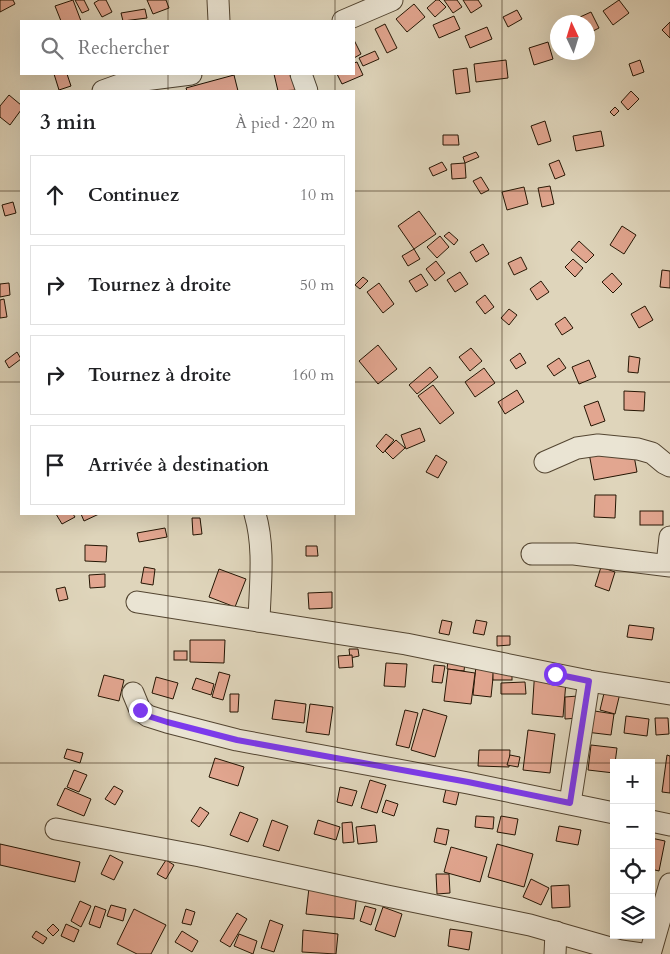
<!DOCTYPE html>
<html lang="fr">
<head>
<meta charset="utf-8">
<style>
	body { margin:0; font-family:Cardo,serif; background:#f6f6f6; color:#202124 }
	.controls { position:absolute; right:15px; bottom:15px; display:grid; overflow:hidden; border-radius:0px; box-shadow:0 5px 20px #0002 }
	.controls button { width:45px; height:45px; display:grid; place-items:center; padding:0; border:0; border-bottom:1px solid #e0e0e0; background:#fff; color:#202124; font:25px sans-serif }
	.compass { position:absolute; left:550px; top:15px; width:45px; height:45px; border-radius:50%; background:#fff; box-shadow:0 5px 20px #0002; rotate:356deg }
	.stop { position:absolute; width:15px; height:15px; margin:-11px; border:4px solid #7c3aed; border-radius:50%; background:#fff }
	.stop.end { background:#7c3aed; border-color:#fff; box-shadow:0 1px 5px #0008 }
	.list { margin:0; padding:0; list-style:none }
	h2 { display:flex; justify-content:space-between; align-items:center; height:65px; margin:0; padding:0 20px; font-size:21px }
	h2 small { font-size:16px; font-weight:400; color:#757577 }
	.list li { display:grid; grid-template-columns:32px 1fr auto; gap:15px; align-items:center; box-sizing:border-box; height:80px; margin:0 10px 10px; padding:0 10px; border:1px solid #e0e0e0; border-radius:0px }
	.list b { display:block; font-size:19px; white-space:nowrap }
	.list em { font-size:16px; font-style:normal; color:#757577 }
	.icon { flex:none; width:28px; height:28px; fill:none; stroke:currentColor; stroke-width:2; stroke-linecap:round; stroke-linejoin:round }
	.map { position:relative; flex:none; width:670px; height:954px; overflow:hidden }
	.search { position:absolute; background:#fff; box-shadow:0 5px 20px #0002; left:20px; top:20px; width:335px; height:55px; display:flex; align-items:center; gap:12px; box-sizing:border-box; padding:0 18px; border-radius:0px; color:#757577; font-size:19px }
	.panel { position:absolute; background:#fff; box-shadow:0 5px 20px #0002; left:20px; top:90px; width:335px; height:425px; border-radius:0px }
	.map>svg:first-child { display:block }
	.building { fill:#e2a690; stroke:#241503 }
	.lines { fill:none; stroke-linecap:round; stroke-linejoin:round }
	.minor-casing { stroke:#534531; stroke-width:23 }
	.minor { stroke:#eae4d3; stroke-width:21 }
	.route { stroke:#7c3aed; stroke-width:6 }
	.grid { fill:none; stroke:#241503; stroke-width:1; stroke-opacity:0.55 }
</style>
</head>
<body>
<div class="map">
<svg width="670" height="954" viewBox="0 0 670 954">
	<rect width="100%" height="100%" fill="#dfd5bb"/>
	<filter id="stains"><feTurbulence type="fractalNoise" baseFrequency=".004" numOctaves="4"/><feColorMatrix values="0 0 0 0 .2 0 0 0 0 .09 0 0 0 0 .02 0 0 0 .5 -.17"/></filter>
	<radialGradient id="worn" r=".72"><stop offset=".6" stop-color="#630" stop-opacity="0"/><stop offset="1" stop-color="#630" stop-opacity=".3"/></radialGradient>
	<!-- building -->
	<g class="building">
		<polygon points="0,0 13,0 15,4 0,12"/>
		<polygon points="73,0 81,21 61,21 55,6"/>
		<polygon points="75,0 84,0 89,10 82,13"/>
		<polygon points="99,0 106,0 112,12 102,17 94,3"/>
		<polygon points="147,0 166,0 169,8 153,14"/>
		<polygon points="436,0 439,0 446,7 435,17 427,8"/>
		<polygon points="444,0 457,0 462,7 453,13"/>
		<polygon points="463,0 478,0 482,6 471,13"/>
		<polygon points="619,0 629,13 613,25 603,11"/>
		<polygon points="414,4 425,17 407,32 396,19"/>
		<polygon points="145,9 147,18 123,21 121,13"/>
		<polygon points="517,10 522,19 508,27 503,17"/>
		<polygon points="591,12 599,28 589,33 588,22 583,22 580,17"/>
		<polygon points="454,16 460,29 439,38 433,25"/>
		<polygon points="670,22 670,38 662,30"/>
		<polygon points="385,24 397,48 387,53 375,29"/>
		<polygon points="487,27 492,39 470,48 465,36"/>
		<polygon points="354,40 361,54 354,58"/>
		<polygon points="548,42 553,59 534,65 529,48"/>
		<polygon points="375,51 379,59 363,66 359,58"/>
		<polygon points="506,60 508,78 476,82 474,64"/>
		<polygon points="640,60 644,72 633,76 629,64"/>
		<polygon points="357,62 363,75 342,84 337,74 354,74 354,63"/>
		<polygon points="467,68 470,92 456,94 453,70"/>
		<polygon points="54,74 67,74 71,86 59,90"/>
		<polygon points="274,74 295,74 298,90 278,91"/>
		<polygon points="234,75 238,91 187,91 186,88"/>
		<polygon points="631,91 639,99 628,110 621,102"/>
		<polygon points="9,95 21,105 21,110 10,125 0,117 0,106"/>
		<polygon points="615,107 619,111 614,116 610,112"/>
		<polygon points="545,121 551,141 538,145 531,126"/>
		<polygon points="601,131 604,146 576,151 573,136"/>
		<polygon points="443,135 458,135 459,145 443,145"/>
		<polygon points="476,152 479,157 465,163 463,157"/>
		<polygon points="559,160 565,175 555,179 549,164"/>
		<polygon points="442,162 447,170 433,176 429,168"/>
		<polygon points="465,163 466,178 452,179 451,164"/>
		<polygon points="481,177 489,190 481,194 473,181"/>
		<polygon points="550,186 554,204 542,207 538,188"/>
		<polygon points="524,187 528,204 507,210 502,192"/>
		<polygon points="13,202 16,213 5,216 2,205"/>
		<polygon points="419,211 436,234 414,249 398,226"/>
		<polygon points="622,226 636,235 624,254 610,245"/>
		<polygon points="449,232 458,240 454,245 444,236"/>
		<polygon points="440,236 449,247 437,258 427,247"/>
		<polygon points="579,241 594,255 586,263 571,250"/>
		<polygon points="483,244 489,254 476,262 470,252"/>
		<polygon points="414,249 420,259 408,266 402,256"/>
		<polygon points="521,257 527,269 514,275 508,263"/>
		<polygon points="573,259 583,268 575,277 565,267"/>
		<polygon points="436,261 445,273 435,281 426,269"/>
		<polygon points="662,270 670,271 670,288 660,287"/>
		<polygon points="460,272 468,284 455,292 447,280"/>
		<polygon points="612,273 622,284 613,293 602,282"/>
		<polygon points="421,274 428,285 416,292 409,281"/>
		<polygon points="363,277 368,281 360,289 355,285"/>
		<polygon points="541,281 549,292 537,300 530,289"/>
		<polygon points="9,283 10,295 0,297 0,284"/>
		<polygon points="379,283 394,304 383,313 367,292"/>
		<polygon points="485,295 494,307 485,314 476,302"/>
		<polygon points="4,299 7,317 0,318 0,300"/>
		<polygon points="645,306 653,320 639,328 631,314"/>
		<polygon points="509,309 517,315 509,325 501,318"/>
		<polygon points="565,317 573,328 562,335 555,324"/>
		<polygon points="378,345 397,369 378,384 359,361"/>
		<polygon points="471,348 482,361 470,371 459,357"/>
		<polygon points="17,352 21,359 9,368 5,361"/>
		<polygon points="520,353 526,363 516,369 510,360"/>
		<polygon points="629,356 640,358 638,373 628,372"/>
		<polygon points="559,358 566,368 554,376 547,366"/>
		<polygon points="589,360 596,377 579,384 572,367"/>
		<polygon points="430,367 438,377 417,394 409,385"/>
		<polygon points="484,368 495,383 475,397 465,382"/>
		<polygon points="433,385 454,413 440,424 418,396"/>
		<polygon points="517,390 524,402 505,414 498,402"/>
		<polygon points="624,391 645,392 644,411 624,410"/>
		<polygon points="598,401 605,421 591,426 584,406"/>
		<polygon points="420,428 425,441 406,449 401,435"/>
		<polygon points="386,434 394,440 383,453 376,446"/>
		<polygon points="396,440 405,448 393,459 385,451"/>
		<polygon points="632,445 637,472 594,480 589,453"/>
		<polygon points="436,455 447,462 438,478 426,472"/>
		<polygon points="595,495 616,495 615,518 594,517"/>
		<rect x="640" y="511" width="23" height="14"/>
		<polygon points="56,514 73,514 75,517 62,524"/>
		<polygon points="81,514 99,514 84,521"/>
		<polygon points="192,518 200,518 202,534 193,535"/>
		<polygon points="165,528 167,537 139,542 137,533"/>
		<polygon points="85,545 107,546 106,562 85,561"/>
		<polygon points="306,546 317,546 318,556 306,556"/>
		<polygon points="144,567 155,569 153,585 141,583"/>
		<polygon points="601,567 615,572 609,591 595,586"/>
		<polygon points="219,569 246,579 235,607 209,597"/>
		<polygon points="105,574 105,587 90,588 89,575"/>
		<polygon points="65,587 68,599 59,601 56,589"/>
		<polygon points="332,592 332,608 309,609 308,593"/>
		<polygon points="442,620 452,622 449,635 439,633"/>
		<polygon points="476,620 487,622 484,635 473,633"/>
		<polygon points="629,625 654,628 652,640 627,637"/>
		<polygon points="497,636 510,636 510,645 497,646"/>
		<polygon points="190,640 225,640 224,663 190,662"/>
		<polygon points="349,649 358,649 359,656 350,658"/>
		<rect x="174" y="651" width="13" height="9"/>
		<polygon points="449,653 466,654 464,671 447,669"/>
		<polygon points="352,655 353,667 339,668 338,656"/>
		<polygon points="477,656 495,658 491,697 473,695"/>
		<polygon points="386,663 407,664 405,687 384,686"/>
		<polygon points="434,665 445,666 442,683 432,682"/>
		<polygon points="535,668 567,670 563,717 532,714"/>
		<polygon points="448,669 475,673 471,704 444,701"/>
		<rect x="493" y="670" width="19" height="10"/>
		<polygon points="219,672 230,675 223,700 212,697"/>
		<polygon points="104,675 124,680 119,701 98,696"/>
		<polygon points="156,677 178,683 173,699 152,693"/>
		<polygon points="196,678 214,684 211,695 192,689"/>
		<polygon points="525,682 526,694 501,694 501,683"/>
		<polygon points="606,685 621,689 615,714 600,710"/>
		<polygon points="230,694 239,694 238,712 230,712"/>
		<polygon points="578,696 579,718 565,719 565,697"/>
		<polygon points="275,700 306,704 304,723 272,719"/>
		<polygon points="310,704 333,707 329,735 306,732"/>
		<polygon points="423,709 447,716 435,757 411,750"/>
		<polygon points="405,710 418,713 409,748 396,745"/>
		<polygon points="588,710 614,714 611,735 586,732"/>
		<polygon points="626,716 649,719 647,736 624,733"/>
		<polygon points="655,718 668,718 669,734 656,735"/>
		<polygon points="528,730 555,734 550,773 523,770"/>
		<polygon points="591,745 617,748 615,763 614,763 614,773 588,770"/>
		<polygon points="67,749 83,753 80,763 64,758"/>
		<polygon points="479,750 510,750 509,767 478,766"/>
		<polygon points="510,755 520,757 518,767 507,765"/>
		<polygon points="667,755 670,756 670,793 662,792"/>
		<polygon points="215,758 244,767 238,786 209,777"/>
		<polygon points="74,770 87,775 79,792 67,787"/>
		<polygon points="370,780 386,785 377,813 361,808"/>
		<polygon points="114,786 123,791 115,805 105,799"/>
		<polygon points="340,787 357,791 352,806 337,802"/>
		<polygon points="65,788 91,799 84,816 57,805"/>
		<polygon points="446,789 459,792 456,805 443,802"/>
		<polygon points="386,800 398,804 394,816 382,812"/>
		<polygon points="200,807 209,813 199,827 191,821"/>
		<polygon points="240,812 258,819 248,842 230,835"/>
		<polygon points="476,816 494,817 493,829 475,827"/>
		<polygon points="501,816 518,819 515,835 497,832"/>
		<polygon points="272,820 288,826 279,851 263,846"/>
		<polygon points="318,820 340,827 336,840 314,834"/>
		<polygon points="352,822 354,842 343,843 342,823"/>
		<polygon points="375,825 377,842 358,844 356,827"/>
		<polygon points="559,826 581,830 578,845 556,841"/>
		<polygon points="437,828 449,830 446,845 434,842"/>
		<polygon points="651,838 665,841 659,871 651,869"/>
		<polygon points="0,844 80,862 75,882 0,865"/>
		<polygon points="497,844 533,854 524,887 488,877"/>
		<polygon points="451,847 487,857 480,882 444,872"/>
		<polygon points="110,855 123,862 114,880 101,874"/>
		<polygon points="166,860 174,865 166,879 157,874"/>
		<polygon points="436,874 449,874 450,893 437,894"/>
		<polygon points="310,879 358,884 354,919 306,914"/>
		<polygon points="531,879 549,888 541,905 523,897"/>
		<polygon points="569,885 570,907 552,908 551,886"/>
		<polygon points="80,901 91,906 81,927 71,921"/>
		<polygon points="111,905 126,909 123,921 107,916"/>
		<polygon points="95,906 106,910 100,928 89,924"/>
		<polygon points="365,906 376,909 371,925 360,921"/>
		<polygon points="383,907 402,914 395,937 375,930"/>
		<polygon points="134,909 166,925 151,954 137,954 117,944"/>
		<polygon points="186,909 195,912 191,925 182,923"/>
		<polygon points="237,913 247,919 230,947 220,941"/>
		<polygon points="270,920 283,925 274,952 261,948"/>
		<polygon points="53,924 59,930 53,936 47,930"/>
		<polygon points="66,924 79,930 74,942 61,936"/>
		<polygon points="450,929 472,932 469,950 448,946"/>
		<polygon points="303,930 338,934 336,954 302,952"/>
		<polygon points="36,931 47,938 43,944 32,937"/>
		<polygon points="182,931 198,941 192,952 175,942"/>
		<polygon points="239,934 257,941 253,954 234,946"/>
	</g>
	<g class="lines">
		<!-- minor casing -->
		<g class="minor-casing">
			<g id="minor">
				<polyline points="218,0 219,21"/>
				<polyline points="343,21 392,0"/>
				<polyline points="301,74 307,91"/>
				<polyline points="103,91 128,82 191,74"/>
				<polyline points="545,462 577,448 598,445 638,449 652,453 664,463 670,466"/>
				<path d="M255 514C265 548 260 585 259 621"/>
				<polyline points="532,554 574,554 670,566"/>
				<polyline points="667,565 670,537"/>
				<polyline points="137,602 406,644 589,681 670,694"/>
				<polyline points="133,693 140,710 148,716 167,722 237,740 468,783 614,813"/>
				<polyline points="570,803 589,681"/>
				<polyline points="651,821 670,825"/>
				<polyline points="56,829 200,856 387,896 530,925 621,951 642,954"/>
				<polyline points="555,954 556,932"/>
				<polyline points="650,954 670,884"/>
			</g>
		</g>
		<!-- minor -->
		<use href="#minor" class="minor"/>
	</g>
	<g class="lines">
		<!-- route -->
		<polyline class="route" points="140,710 148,716 167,722 237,740 468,782 570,803 589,681 555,674"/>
	</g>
	<!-- grid -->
	<path class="grid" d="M168 0V21M335 0V21M502 0V954M168 74V91M335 74V91M0 191H21M354 191H670M0 382H21M354 382H670M168 514V954M335 514V954M0 572H670M0 763H614M651 763H670"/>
	<rect width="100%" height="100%" filter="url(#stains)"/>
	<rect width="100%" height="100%" fill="url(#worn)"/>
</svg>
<div class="controls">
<button>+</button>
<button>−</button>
<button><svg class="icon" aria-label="locate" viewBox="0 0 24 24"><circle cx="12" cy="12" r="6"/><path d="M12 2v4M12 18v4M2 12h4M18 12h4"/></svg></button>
<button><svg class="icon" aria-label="layers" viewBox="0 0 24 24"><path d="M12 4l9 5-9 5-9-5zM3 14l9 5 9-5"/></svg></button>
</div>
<svg class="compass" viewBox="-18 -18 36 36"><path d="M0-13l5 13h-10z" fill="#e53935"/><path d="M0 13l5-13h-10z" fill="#757577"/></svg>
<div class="stop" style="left:555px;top:674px"></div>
<div class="stop end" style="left:140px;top:710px"></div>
<div class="search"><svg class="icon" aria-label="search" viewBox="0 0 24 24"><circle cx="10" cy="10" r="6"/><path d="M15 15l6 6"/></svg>Rechercher</div>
<section class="panel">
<h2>3 min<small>À pied · 220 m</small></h2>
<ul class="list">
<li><svg class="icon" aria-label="ahead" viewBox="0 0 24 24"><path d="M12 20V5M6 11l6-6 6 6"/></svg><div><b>Continuez</b></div><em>10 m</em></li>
<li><svg class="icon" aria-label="right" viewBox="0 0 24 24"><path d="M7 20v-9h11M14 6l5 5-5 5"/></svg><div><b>Tournez à droite</b></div><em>50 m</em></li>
<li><svg class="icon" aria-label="right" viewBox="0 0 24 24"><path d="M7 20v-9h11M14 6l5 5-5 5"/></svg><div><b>Tournez à droite</b></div><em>160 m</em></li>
<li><svg class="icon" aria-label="arrive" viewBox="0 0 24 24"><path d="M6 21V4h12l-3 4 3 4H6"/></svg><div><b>Arrivée à destination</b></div></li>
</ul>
</section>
</div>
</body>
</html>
